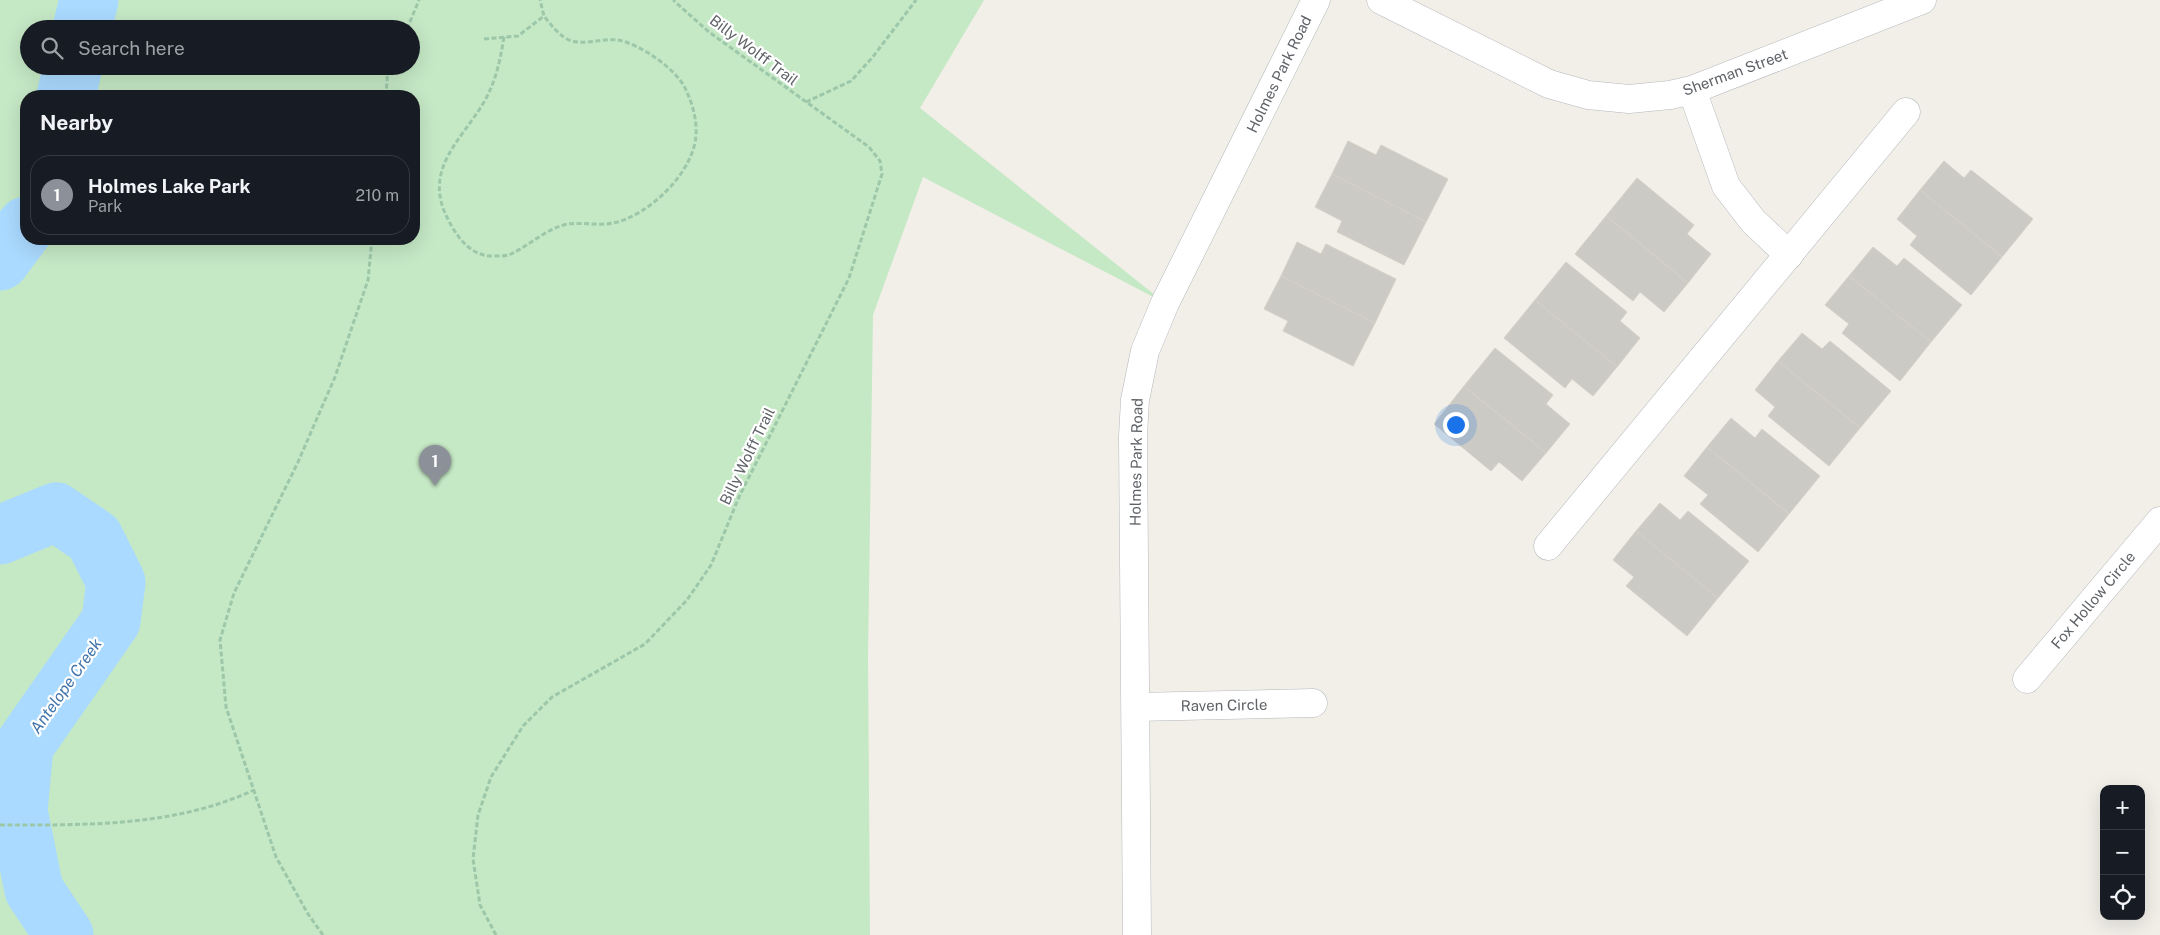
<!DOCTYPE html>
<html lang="en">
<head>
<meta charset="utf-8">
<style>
	body { margin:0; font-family:"Public Sans",sans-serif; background:#242831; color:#f1f3f6 }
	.controls { position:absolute; right:15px; bottom:15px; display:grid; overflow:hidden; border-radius:10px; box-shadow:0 5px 20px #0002 }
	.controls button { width:45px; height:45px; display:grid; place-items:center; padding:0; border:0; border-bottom:1px solid #363941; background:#171b24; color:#f1f3f6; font:25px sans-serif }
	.you { position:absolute; left:1455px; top:424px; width:18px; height:18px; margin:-12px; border:4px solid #fff; border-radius:50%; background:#1a73e8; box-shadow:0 0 0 8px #1a73e833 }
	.badge { display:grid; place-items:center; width:32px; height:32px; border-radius:50%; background:#8c9099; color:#fff; font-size:16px; font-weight:700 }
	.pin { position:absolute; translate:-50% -41px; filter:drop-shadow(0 1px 2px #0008) }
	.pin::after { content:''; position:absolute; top:26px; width:18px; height:15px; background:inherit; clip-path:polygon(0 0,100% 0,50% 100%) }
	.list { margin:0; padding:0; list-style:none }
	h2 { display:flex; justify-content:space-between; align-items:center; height:65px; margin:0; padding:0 20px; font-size:21px }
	h2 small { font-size:16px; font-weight:400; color:#9ea1a6 }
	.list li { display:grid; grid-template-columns:32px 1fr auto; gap:15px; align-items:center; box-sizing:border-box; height:80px; margin:0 10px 10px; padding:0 10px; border:1px solid #363941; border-radius:20px }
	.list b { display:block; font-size:19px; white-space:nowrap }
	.list p { margin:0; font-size:16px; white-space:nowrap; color:#9ea1a6 }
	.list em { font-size:16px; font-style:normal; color:#9ea1a6 }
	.icon { flex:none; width:28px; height:28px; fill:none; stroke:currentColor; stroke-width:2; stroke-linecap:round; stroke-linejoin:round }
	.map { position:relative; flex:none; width:2160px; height:935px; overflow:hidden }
	.search { position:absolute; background:#171b24; box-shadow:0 5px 20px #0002; left:20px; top:20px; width:400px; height:55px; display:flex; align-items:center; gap:12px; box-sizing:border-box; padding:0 18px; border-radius:28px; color:#9ea1a6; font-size:19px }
	.panel { position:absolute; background:#171b24; box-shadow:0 5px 20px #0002; left:20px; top:90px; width:400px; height:155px; border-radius:20px }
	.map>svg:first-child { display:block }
	.green { fill:#c5e8c5; fill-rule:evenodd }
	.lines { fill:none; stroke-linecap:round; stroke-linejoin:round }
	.river { stroke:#aadaff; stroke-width:59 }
	.building { fill:#cccac5; stroke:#d6d1c6 }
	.street-casing { stroke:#b5b8bc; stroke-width:29 }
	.path { stroke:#9cc7a9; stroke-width:3; stroke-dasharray:5 2.5; stroke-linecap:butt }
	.street { stroke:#fff; stroke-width:28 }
	.labels { text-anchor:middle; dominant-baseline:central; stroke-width:4.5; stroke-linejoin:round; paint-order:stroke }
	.street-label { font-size:15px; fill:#5f6368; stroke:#fff }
	.water-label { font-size:16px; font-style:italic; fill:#4174aa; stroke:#fff }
</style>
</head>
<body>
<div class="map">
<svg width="2160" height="935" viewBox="0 0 2160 935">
	<rect width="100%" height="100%" fill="#f1efe8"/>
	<!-- green -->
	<path class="green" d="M0 0H984L920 108 1165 303 923 177 873 315 868 657 870 935H0ZM29 29H411V66H29ZM26 96H414V239H26Z"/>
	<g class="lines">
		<!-- river -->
		<g class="river">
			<polyline points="82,29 89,0"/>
			<polyline points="66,96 73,66"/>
			<polyline points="0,261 26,226"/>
			<polyline points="0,535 56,512 94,538 116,582 111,621 24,746 18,811 34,890 64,935"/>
		</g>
	</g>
	<!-- building -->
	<g class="building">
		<polygon points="1348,141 1376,155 1381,145 1448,179 1426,222 1332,174"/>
		<polygon points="1944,161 1964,178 1971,170 2033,219 2002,257 1920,190"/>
		<polygon points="1332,174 1426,222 1404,265 1337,232 1342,221 1315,207"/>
		<polygon points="1637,178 1694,225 1687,234 1711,254 1688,283 1606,216"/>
		<polygon points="1920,190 2002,257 1971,295 1910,245 1917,236 1897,219"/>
		<polygon points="1606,216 1688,283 1664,312 1640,292 1633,301 1575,254"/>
		<polygon points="1297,242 1321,254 1326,244 1396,279 1375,323 1281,276"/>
		<polygon points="1873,247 1897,266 1904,258 1962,305 1931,342 1849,276"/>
		<polygon points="1566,262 1627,312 1620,321 1640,338 1617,367 1535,300"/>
		<polygon points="1281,276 1375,323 1353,366 1283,331 1288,321 1264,309"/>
		<polygon points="1849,276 1931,342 1900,381 1842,333 1849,324 1825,305"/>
		<polygon points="1535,300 1617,367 1593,396 1572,379 1565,388 1504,338"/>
		<polygon points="1802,333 1822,349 1830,341 1891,391 1860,428 1778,361"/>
		<polygon points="1495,348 1553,395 1546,404 1570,424 1546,453 1464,386"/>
		<polygon points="1778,361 1860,428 1829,466 1768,416 1775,407 1755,390"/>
		<polygon points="1464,386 1546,453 1522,481 1499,462 1491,471 1434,424"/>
		<polygon points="1731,418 1755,438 1762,429 1820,476 1789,514 1707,447"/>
		<polygon points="1707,447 1789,514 1758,552 1700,504 1708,495 1684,476"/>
		<polygon points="1660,503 1680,520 1688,511 1749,561 1718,598 1636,531"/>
		<polygon points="1636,531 1718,598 1687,636 1626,586 1634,577 1613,560"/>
	</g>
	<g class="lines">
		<!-- street casing -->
		<g class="street-casing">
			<g id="street">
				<polyline points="1381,0 1549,84 1588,95 1629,99 1670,95 1692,90 1922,0"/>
				<polyline points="1692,90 1726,186 1753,221 1789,255"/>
				<polyline points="1548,546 1906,112"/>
				<polyline points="2027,679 2160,521"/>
				<polyline points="1136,707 1313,703"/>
				<polyline points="1137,935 1133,436 1135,400 1145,351 1165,303 1316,0"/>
			</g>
		</g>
		<!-- path -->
		<g class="path">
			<polyline points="407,29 419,0"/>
			<path d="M504 37C500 61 496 81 484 102 463 138 425 167 445 213 455 235 470 258 496 256 501 256 507 256 511 254 530 245 547 228 568 224 583 222 599 226 613 223 649 216 695 171 696 134 697 119 692 103 686 90 677 69 640 44 618 40 603 38 587 45 572 41 561 38 551 25 544 16"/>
			<polyline points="484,39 518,36 544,16 540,0"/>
			<polyline points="386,96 388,66"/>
			<polyline points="806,102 851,81 872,58 916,0"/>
			<path d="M0 825C86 825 174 827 254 790"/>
			<polyline points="323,935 308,914 276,857 226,707 220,640 234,593 298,462 335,377 368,280 372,239"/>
			<polyline points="496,935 480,905 473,859 478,815 491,777 523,726 552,697 645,644 687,600 711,565 739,497 849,278 882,174 880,161 869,147 709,32 673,0"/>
		</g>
		<!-- street -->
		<use href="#street" class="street"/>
	</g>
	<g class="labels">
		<!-- street labels -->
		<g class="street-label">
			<text transform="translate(754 50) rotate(37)">Billy Wolff Trail</text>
			<text transform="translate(1735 72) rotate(-20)">Sherman Street</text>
			<text transform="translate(1279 74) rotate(-64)">Holmes Park Road</text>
			<text transform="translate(747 456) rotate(-64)">Billy Wolff Trail</text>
			<text transform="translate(1136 462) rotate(-89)">Holmes Park Road</text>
			<text transform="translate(2093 600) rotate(-50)">Fox Hollow Circle</text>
			<text transform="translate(1224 705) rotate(-1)">Raven Circle</text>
		</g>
		<!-- water labels -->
		<g class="water-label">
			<text transform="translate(66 686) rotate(-55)">Antelope Creek</text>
		</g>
	</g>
</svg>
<div class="controls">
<button>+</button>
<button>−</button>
<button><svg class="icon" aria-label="locate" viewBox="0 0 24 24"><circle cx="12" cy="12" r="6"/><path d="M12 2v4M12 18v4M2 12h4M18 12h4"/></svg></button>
</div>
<div class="you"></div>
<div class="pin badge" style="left:435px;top:486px">1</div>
<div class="search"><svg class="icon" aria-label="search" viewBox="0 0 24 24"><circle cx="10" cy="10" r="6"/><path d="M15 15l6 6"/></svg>Search here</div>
<section class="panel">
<h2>Nearby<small></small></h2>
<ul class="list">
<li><span class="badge">1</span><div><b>Holmes Lake Park</b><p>Park</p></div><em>210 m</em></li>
</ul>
</section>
</div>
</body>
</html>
